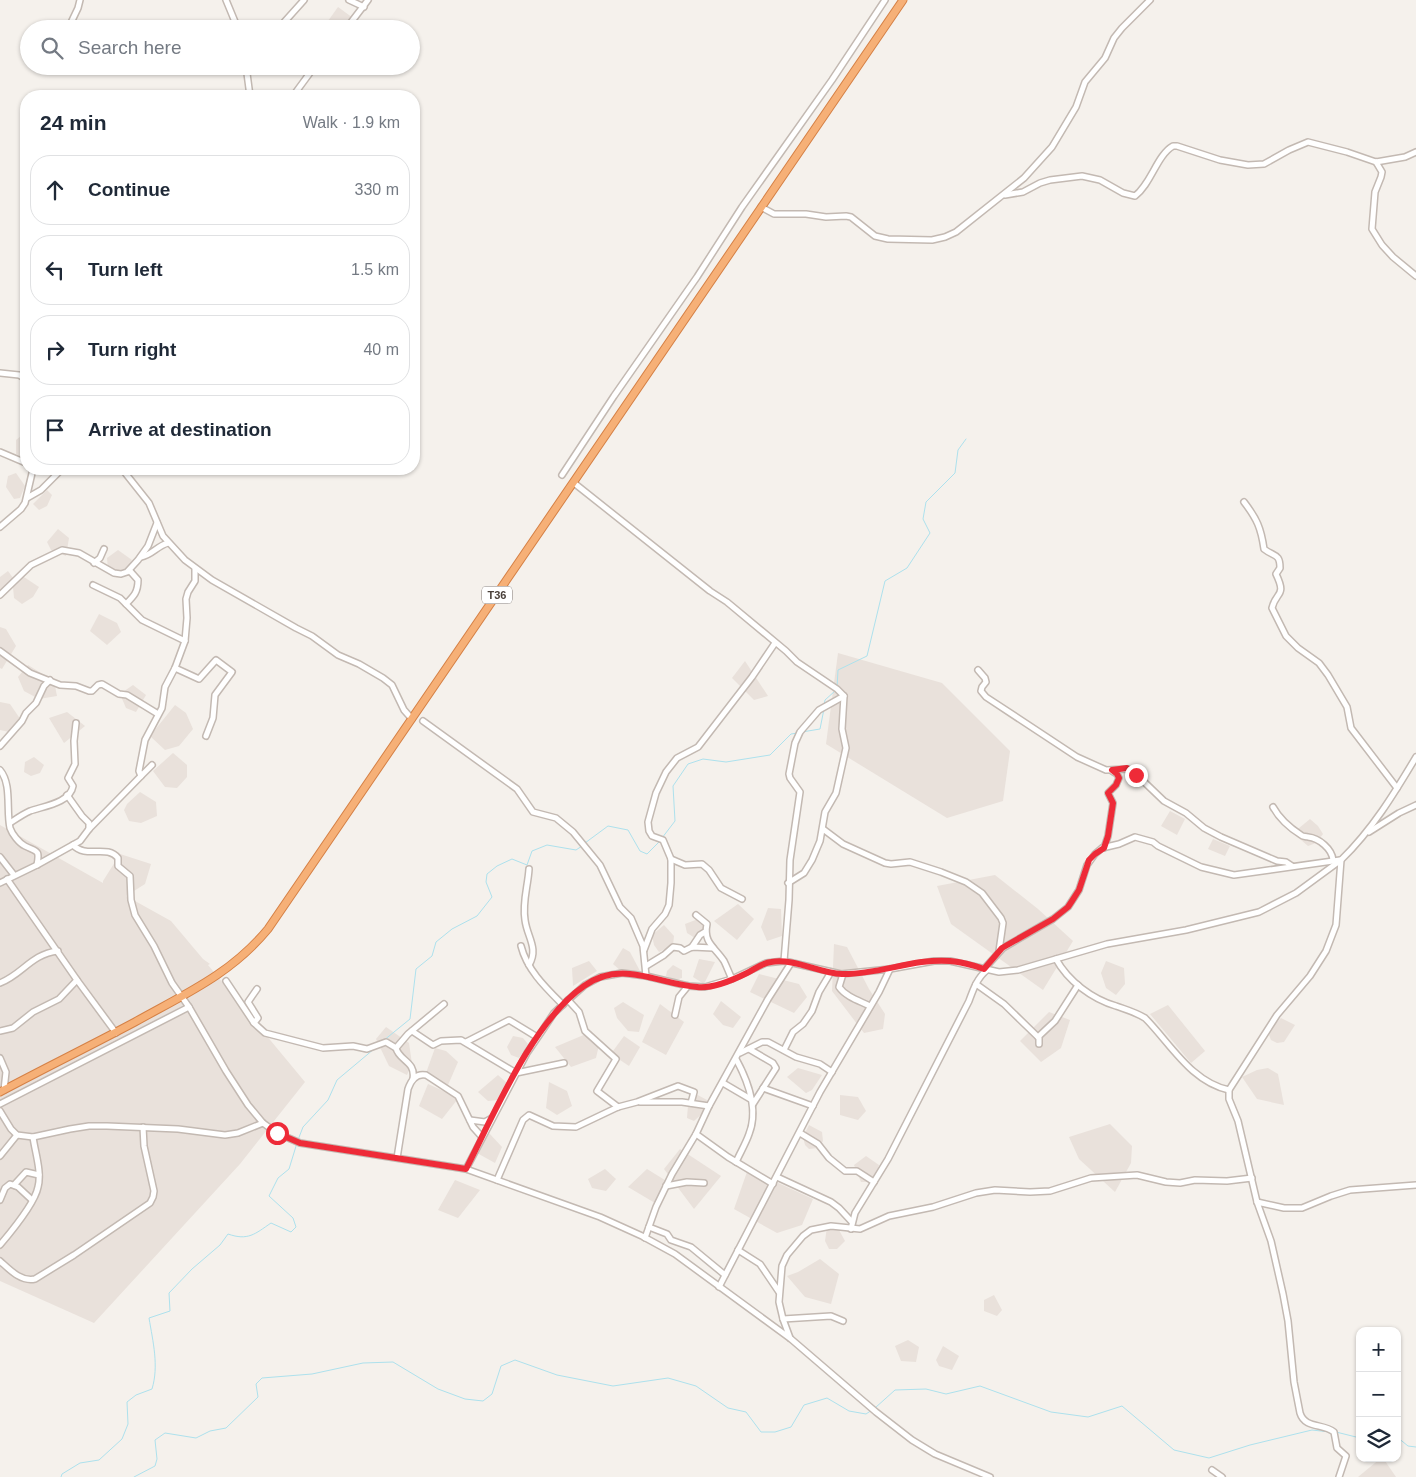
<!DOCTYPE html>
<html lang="en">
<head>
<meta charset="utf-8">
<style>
	body { margin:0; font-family:Helvetica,sans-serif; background:#f6f6f7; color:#1f2937 }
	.controls { position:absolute; right:15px; bottom:15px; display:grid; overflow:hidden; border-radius:10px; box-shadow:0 1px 4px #0004 }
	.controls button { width:45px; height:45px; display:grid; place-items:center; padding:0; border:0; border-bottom:1px solid #e0e1e3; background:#fff; color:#1f2937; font:25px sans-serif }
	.stop { position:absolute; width:15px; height:15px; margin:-11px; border:4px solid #ee2b38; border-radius:50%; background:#fff }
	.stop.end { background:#ee2b38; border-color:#fff; box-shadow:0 1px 5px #0008 }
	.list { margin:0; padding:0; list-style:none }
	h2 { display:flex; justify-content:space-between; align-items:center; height:65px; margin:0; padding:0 20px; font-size:21px }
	h2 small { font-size:16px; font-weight:400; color:#747a83 }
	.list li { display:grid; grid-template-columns:32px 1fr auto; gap:15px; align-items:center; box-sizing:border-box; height:70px; margin:0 10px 10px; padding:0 10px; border:1px solid #e0e1e3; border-radius:20px }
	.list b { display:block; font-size:19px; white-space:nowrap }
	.list em { font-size:16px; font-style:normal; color:#747a83 }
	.icon { flex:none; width:28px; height:28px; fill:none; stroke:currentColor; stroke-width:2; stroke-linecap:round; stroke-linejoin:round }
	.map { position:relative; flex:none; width:1416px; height:1477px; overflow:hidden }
	.search { position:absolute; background:#fff; box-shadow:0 1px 4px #0004; left:20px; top:20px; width:400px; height:55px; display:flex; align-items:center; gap:12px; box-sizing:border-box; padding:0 18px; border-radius:28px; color:#747a83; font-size:19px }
	.panel { position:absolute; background:#fff; box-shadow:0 1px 4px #0004; left:20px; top:90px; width:400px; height:385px; border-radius:20px }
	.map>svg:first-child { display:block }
	.residential { fill:#e9e1db }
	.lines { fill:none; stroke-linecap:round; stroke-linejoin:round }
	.stream { stroke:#ade1ed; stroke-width:1 }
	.minor-casing { stroke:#c3b9b2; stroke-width:8 }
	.highway-casing { stroke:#d58146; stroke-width:9 }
	.minor { stroke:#fff; stroke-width:5 }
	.highway { stroke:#f6b077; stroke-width:7 }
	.route { stroke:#ee2b38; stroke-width:6 }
	.labels { text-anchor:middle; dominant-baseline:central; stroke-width:4; stroke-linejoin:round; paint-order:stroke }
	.shield { fill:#fff; stroke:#807975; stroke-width:1 }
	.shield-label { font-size:11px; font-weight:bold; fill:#4a403a }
</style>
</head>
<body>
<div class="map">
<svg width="1416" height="1477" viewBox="0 0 1416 1477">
	<rect width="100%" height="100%" fill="#f5f1ec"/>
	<!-- residential -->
	<g class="residential">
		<polygon points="338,7 364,26 362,29 323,28"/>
		<polygon points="26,432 26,459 16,454 16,440"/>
		<polygon points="16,473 25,486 20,498 14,499 6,487 8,476"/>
		<polygon points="47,490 52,495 47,506 39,510 33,504"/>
		<polygon points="58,529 69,538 66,556 51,550 47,542"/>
		<polygon points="118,550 132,560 127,570 116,574 108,569 107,558"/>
		<polygon points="8,571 13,578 11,586 0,590 0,577"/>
		<polygon points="21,575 39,587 33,597 22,604 14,598 13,587"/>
		<polygon points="99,614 117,623 121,632 107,645 90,631"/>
		<polygon points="0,627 6,629 16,646 2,669 0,668"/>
		<polygon points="838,653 942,683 1010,751 1003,801 947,818 826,744"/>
		<polygon points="745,661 768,696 754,700 732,678"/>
		<polygon points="28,665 54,681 57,696 39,699 24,691 18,677"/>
		<polygon points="133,685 146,695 136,712 126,708 120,694"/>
		<polygon points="0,702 10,704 23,723 14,733 0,730"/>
		<polygon points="175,705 186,713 193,729 179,746 165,750 150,736"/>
		<polygon points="67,712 85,726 64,743 49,718"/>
		<polygon points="173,753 187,765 187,777 177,788 165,787 153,771"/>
		<polygon points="34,757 44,765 40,773 31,776 24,772 25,762"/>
		<polygon points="140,792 156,802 157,816 141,823 129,821 124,810 127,804"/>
		<polygon points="1170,811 1185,819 1177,835 1161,826"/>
		<polygon points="1310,819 1318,826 1323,834 1316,843 1308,846 1293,833"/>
		<polygon points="0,825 103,883 103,881 120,854 151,864 145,884 126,896 171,921 203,959 210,964 208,965 305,1082 240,1164 94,1323 0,1281"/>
		<polygon points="1213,839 1230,846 1225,856 1208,849"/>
		<polygon points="995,875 1038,909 1073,941 1043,990 951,924 937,886"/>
		<polygon points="738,904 754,919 737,940 714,921"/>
		<polygon points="768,908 781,909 782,936 767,941 761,927"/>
		<polygon points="698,919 709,927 704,937 695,938 687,933 685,924"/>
		<polygon points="664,925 674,936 673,945 659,952 654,945 652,935"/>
		<polygon points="834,944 847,947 869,989 885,1014 883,1029 864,1033 832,991"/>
		<polygon points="623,948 630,952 640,971 634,973 621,971 613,964"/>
		<polygon points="699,959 715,962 704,984 693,977"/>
		<polygon points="589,961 597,971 573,986 572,968"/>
		<polygon points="1106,961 1124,968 1125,984 1116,995 1106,988 1101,973"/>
		<polygon points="673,965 682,970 682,978 675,980 666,976 667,971"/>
		<polygon points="759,974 799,984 807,997 794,1013 750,992"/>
		<polygon points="721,1001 741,1017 733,1028 723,1025 713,1014"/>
		<polygon points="623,1002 644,1015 639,1032 628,1031 617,1018 614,1008"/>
		<polygon points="660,1004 684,1022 666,1055 642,1042"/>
		<polygon points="1168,1005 1205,1051 1191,1063 1150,1014"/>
		<polygon points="1049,1012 1070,1020 1061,1048 1041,1062 1020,1041"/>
		<polygon points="1281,1018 1295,1025 1284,1042 1277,1043 1271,1040 1269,1035 1273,1026"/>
		<polygon points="386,1027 409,1043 412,1064 407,1075 389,1066 376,1039"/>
		<polygon points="586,1034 599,1045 596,1058 571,1067 555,1047"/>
		<polygon points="513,1036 523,1038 528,1044 524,1052 519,1058 511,1055 507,1047"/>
		<polygon points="624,1036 640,1047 629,1066 617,1058 613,1051"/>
		<polygon points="435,1048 446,1051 458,1062 448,1085 436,1083 426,1073"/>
		<polygon points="798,1068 822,1075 812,1090 806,1093 787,1077"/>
		<polygon points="1268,1068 1278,1074 1284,1105 1257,1099 1242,1077 1257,1070"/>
		<polygon points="498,1075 507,1083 498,1100 488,1101 478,1092"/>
		<polygon points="549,1082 567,1091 572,1106 557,1115 546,1108"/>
		<polygon points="428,1084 448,1093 457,1100 442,1119 419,1106"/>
		<polygon points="692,1092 707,1100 703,1113 694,1121 687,1118 688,1105"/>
		<polygon points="840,1095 858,1097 866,1111 858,1120 840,1115"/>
		<polygon points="1110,1124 1132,1146 1131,1163 1115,1192 1079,1159 1069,1137"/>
		<polygon points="809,1125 822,1132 823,1141 818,1148 809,1149 805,1145 803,1137"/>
		<polygon points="489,1133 502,1147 495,1163 477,1153"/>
		<polygon points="680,1149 721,1176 694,1209 664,1169"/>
		<polygon points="866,1156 879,1165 876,1175 872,1182 861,1182 854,1165"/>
		<polygon points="605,1169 616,1179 606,1191 592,1188 588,1179"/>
		<polygon points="647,1169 668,1182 655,1203 628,1187"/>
		<polygon points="748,1169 813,1199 802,1225 777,1233 734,1209"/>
		<polygon points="455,1180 480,1190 458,1218 438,1210"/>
		<polygon points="827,1227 839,1230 845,1241 837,1249 829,1249 825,1241"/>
		<polygon points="820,1259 839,1274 831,1304 805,1297 787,1276 798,1272"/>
		<polygon points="994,1295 1002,1310 997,1316 984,1311 984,1300"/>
		<polygon points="908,1340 919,1347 916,1362 901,1361 895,1346"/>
		<polygon points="943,1346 959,1356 952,1370 939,1366 936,1360"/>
		<polygon points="1381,1458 1383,1458 1396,1477 1358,1477"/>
	</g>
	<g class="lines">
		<!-- stream -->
		<g class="stream">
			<polyline points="837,688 838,670 867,656 885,581 907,568 930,533 923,519 926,502 955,473 958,450 966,439"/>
			<polyline points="824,705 825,700 835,691"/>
			<polyline points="802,732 820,729 824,709"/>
			<polyline points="662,838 675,821 673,786 688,764 703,759 726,762 770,755 791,734 798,733"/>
			<polyline points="585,843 608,826 628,830 640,851 647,854 660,841"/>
			<polyline points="383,1041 410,1019 416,969 432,956 436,942 452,929 477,916 492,897 486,882 487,874 497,866 512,859 527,865 532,851 547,845 576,850 582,846"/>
			<polyline points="298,1140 303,1127 328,1100 337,1080 374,1049"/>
			<polyline points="875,1408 895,1390 926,1389 946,1394 980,1386 1051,1412 1088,1417 1122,1406 1174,1450 1209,1458 1250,1445 1312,1430 1330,1432"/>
			<polyline points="1336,1432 1360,1438"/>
			<polyline points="1397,1437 1408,1446 1416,1447"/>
			<path d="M61 1477 62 1474 80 1463 99 1460 122 1439 128 1424 127 1402 136 1395 152 1389C159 1366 153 1342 149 1318L170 1311 169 1293 192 1269 220 1245 228 1234C248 1241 255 1234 271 1223L291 1232 296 1227 293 1218 269 1196 278 1178 289 1169 297 1143"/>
			<polyline points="134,1477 155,1466 157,1459 155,1440 165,1433 196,1438 210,1431 226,1428 258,1397 256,1384 262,1378 312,1374 363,1363 393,1362 438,1389 465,1399 483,1401 492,1394 501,1366 515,1360 557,1375 613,1386 668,1378 696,1386 728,1408 746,1412 761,1432 775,1432 791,1427 804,1405 827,1398 849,1411 866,1414 872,1410"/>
		</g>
		<!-- minor casing -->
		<g class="minor-casing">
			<g id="minor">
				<polyline points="226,0 238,29"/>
				<polyline points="349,0 364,7"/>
				<polyline points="68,29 78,8 80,0"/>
				<polyline points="278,29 304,0"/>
				<polyline points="346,29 368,0"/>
				<polyline points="246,66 250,96"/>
				<polyline points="293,96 315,66"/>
				<polyline points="1376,162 1382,172 1381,177 1375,192 1372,229 1382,245 1393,257 1416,276"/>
				<path d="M1005 195 1023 192 1040 183 1050 180 1082 176 1100 180 1123 193 1135 196C1151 184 1157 155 1173 146H1177L1220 160 1248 165 1264 164 1289 150 1308 142 1347 152 1376 162 1405 157 1416 152"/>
				<polyline points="761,207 774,214 806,214 826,217 846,216 851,217 875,236 888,239 932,240 945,237 956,232 1024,178 1052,147 1076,107 1085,82 1105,58 1114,38 1122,28 1150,0"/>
				<polyline points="0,373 19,375 26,379"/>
				<polyline points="0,452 26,463"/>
				<polyline points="122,469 149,503 163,536 185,560 212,580 296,628 312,636 338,655 359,664 383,678 392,685 404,710 412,719"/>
				<polyline points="562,475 614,396 697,277 742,207 832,80 885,0"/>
				<polyline points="574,483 710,591 727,602 786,651 797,662 837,689 844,696 842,729 846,748 836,793 825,812 820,841 812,860 804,873 788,883"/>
				<polyline points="27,498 41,490 62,469"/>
				<path d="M1244 502C1257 519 1261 528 1264 549 1274 557 1280 553 1280 568L1276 574C1287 597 1276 591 1272 608L1286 636 1298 648 1319 663 1328 675 1347 707 1351 728 1397 788"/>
				<polyline points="0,527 21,509 25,503 33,469"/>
				<path d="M141 557C152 555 157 546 168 543"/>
				<polyline points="94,563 100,558 104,549"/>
				<polyline points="93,585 120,598 142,620 185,641"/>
				<polyline points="0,595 31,565 62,550 79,553 114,573 121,574 127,572 138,560 148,546 157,523"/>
				<path d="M126 604C134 596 138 592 138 580L130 571"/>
				<polyline points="0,651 30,673 60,685 76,686 89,691 92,691 98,685 102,684 119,694 127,695 158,714"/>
				<polyline points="175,668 199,679 216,660 232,672 215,695 213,718 206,736"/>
				<polyline points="978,670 985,678 986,682 982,687 981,691 986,697 1077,757 1106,770 1128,769 1140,778 1164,801 1186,813 1204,828 1221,837 1277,861 1286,862 1292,866"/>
				<polyline points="423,721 517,789 533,812 556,818 573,832 600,865 620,907 631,918 643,946 646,976"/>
				<polyline points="0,746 22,721 26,713 36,703 44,686 50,680"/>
				<path d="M0 770C12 784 6 810 10 828 12 834 19 843 25 846 37 852 40 849 37 865"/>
				<polyline points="141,776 152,765"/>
				<polyline points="67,795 82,816 89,823 89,829"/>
				<path d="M1273 807C1279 818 1290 828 1301 835 1303 837 1305 836 1308 837 1319 838 1332 849 1333 860"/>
				<path d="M10 823C16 819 23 814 30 811 44 806 70 803 73 786L68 778 75 764 74 741 76 723"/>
				<polyline points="823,829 843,844 885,863 891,864 910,862 941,872 966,882 982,893 1001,918 1003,923 999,951"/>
				<polyline points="1369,832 1399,813 1416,805"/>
				<path d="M73 845C86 859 107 844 118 858V866L130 876 131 900 135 915 154 946 172 983 189 1007 226 1071 248 1105 263 1123 277 1133 300 1143 466 1169 600 1217 642 1236 675 1254 791 1339 876 1412 912 1440 935 1454 990 1477"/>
				<polyline points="1104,848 1108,836 1113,803 1108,793 1116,785 1119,778 1117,774 1112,771"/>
				<polyline points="0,857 14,875"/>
				<polyline points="671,859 685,865 702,864 709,870 721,888 742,899"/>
				<path d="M529 869C528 886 522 903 525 920 527 937 539 948 529 965"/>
				<polyline points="7,879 77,980 116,1033"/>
				<polyline points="0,883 37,865 80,841 89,829 141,776 139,771 145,740 162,708 165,687 175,668 185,641 187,618 186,599 188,592 195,581 195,569"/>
				<path d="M696 915 707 924C703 943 715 947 724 961 727 967 729 973 732 979"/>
				<path d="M521 946C527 970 546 988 563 1005"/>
				<polyline points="692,947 700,935 705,932"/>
				<polyline points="644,950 652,929 665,914 669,905 671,883 671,859 663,840 652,836 649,831 648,822 656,793 666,772 677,758 698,747 752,677 775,643"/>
				<path d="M1056 959C1068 981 1092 999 1116 1006 1127 1010 1135 1012 1145 1018 1170 1043 1191 1082 1229 1090"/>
				<polyline points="784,961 789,900 790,860 800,792 790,778 789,774 795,743 800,732 819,710 844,696"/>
				<polyline points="646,966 664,955 673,947 680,948 684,951 692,947 713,948"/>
				<polyline points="984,969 1003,948 1053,919 1068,907 1079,890 1087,865 1095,854 1102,848 1119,844 1135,837 1153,842 1158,846 1201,867 1234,875 1340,860"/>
				<path d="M843 974 839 987C846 997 860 1001 870 1006"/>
				<polyline points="226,981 254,1023 265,1033 323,1048 353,1046 367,1049 386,1042 396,1048"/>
				<path d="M0 983C23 974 31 954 58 951"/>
				<polyline points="976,984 1004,1004 1039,1038 1039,1044"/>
				<polyline points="568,1000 579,1012 585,1031 616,1059 597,1091 618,1107"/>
				<polyline points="675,1015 679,997 688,986"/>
				<polyline points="254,1023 258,1018 248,1002 257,989"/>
				<polyline points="0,1031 13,1028 33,1012 59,999 77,980"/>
				<polyline points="412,1031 433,1045 441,1041 461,1040 516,1073 564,1063"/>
				<polyline points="1038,1037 1055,1021 1078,985"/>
				<polyline points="466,1042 509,1020 537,1037"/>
				<polyline points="749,1049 773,1063 776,1068 753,1104"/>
				<polyline points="784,1050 793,1032 803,1024 812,1011 819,992 831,972"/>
				<polyline points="740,1053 762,1042 768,1042 796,1057 820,1064 832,1072"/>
				<polyline points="0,1058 6,1072 4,1090"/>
				<path d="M413 1079C416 1061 399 1061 396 1048L408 1034 444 1004"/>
				<polyline points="723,1083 752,1100"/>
				<polyline points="763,1088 813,1106"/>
				<polyline points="640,1102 682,1102 709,1106"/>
				<polyline points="0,1104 189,1007"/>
				<polyline points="0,1111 11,1129 17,1135 33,1137 70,1129 89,1126 107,1126 178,1129 225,1135 238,1133 263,1123"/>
				<polyline points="470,1120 485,1122 492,1118"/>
				<polyline points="800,1133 818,1144 829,1158 845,1171 857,1171 874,1182"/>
				<polyline points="696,1134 728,1157 773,1184"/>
				<polyline points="0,1156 17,1135"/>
				<path d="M397 1158 408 1089C411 1080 416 1073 426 1075L458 1096 473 1127 482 1137"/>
				<path d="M736 1162C740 1153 746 1143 749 1134 759 1109 748 1081 736 1059"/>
				<polyline points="466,1169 527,1053 542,1031 554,1013 568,1000 585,985 600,977 622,973 646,976 688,986 705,987 732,979 766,963 784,961 841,974 890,969 934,961 950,961 999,972 1018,970 1107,944 1186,930 1259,912 1296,893 1341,860"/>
				<polyline points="777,1177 831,1202 839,1208 852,1222"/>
				<polyline points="497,1180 523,1120 529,1115 553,1126 576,1127 618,1107 637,1102 678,1086 694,1092 691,1103"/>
				<polyline points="14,1185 26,1172 39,1175"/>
				<polyline points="666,1186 687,1182 704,1183"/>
				<polyline points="0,1200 5,1188 10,1184 18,1187 32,1200"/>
				<polyline points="1257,1202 1284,1208 1302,1208 1331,1196 1350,1190 1416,1185"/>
				<polyline points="649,1227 667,1234 671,1240 691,1247 725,1275"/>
				<path d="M851 1229 855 1213 888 1159 969 1001C973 990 977 978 987 970"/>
				<polyline points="645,1238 656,1207 672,1174 696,1134 709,1106 768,999 791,963"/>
				<path d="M0 1245C11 1232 35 1203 38 1187 42 1172 35 1152 33 1137"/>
				<polyline points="738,1250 760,1264 779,1292"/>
				<path d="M0 1261C10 1270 21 1282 35 1279L74 1255 150 1203 153 1197 154 1191 144 1146 143 1127"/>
				<polyline points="719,1287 820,1092 879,992 890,969"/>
				<polyline points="783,1319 831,1316 843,1321"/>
				<polyline points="790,1338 783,1319 779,1302 782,1266 787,1255 803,1236 811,1230 831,1226 860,1229 889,1216 933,1207 976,1193 995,1190 1030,1192 1050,1191 1091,1178 1137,1175 1166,1182 1180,1183 1195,1180 1227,1181 1252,1178"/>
				<polyline points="1212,1470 1222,1477"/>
				<path d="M1339 1477 1346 1456 1337 1448 1334 1432C1323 1423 1305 1429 1300 1413L1294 1382 1288 1321 1283 1294 1271 1241 1257 1202 1238 1121 1229 1099V1090L1277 1015 1310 976 1326 951 1336 925 1341 860C1372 830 1394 794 1416 757"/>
			</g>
		</g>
		<!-- highway casing -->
		<g class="highway-casing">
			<path id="highway" d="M0 1092C45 1068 90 1046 135 1022 185 994 231 974 268 929L903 0"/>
		</g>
		<!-- minor -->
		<use href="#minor" class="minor"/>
		<!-- highway -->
		<use href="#highway" class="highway"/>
	</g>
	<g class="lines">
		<!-- route -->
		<path class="route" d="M277 1133 300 1143 466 1169C494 1114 533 1021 584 986 622 959 657 984 697 987 713 989 733 980 747 973 755 969 762 963 771 962 795 958 818 973 842 974 878 975 914 958 950 961 961 962 973 965 984 969L1002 948 1053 919 1068 907 1072 901 1079 890 1089 860 1095 854 1104 848 1108 836 1113 803 1108 793 1116 785 1119 778 1117 774 1112 770 1127 768 1136 775"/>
	</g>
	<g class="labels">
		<!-- shield labels -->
		<rect class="shield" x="482" y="586.5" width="30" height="17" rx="4"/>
		<g class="shield-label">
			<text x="497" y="595">T36</text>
		</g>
	</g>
</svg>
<div class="controls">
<button>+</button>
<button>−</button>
<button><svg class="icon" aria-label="layers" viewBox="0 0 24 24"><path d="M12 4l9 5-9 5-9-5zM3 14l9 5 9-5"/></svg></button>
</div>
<div class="stop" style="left:277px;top:1133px"></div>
<div class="stop end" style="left:1136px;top:775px"></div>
<div class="search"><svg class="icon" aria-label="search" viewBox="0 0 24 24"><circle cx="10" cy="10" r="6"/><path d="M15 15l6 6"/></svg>Search here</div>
<section class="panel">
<h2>24 min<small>Walk · 1.9 km</small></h2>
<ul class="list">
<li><svg class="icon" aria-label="ahead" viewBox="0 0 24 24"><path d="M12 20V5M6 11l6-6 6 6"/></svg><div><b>Continue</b></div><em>330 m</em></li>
<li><svg class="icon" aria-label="left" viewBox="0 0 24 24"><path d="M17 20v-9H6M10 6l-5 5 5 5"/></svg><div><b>Turn left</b></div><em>1.5 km</em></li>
<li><svg class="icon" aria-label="right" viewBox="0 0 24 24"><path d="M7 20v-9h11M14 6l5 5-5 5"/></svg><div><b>Turn right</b></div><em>40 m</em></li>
<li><svg class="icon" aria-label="arrive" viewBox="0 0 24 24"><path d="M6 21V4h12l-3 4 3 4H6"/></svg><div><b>Arrive at destination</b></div></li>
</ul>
</section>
</div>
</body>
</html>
